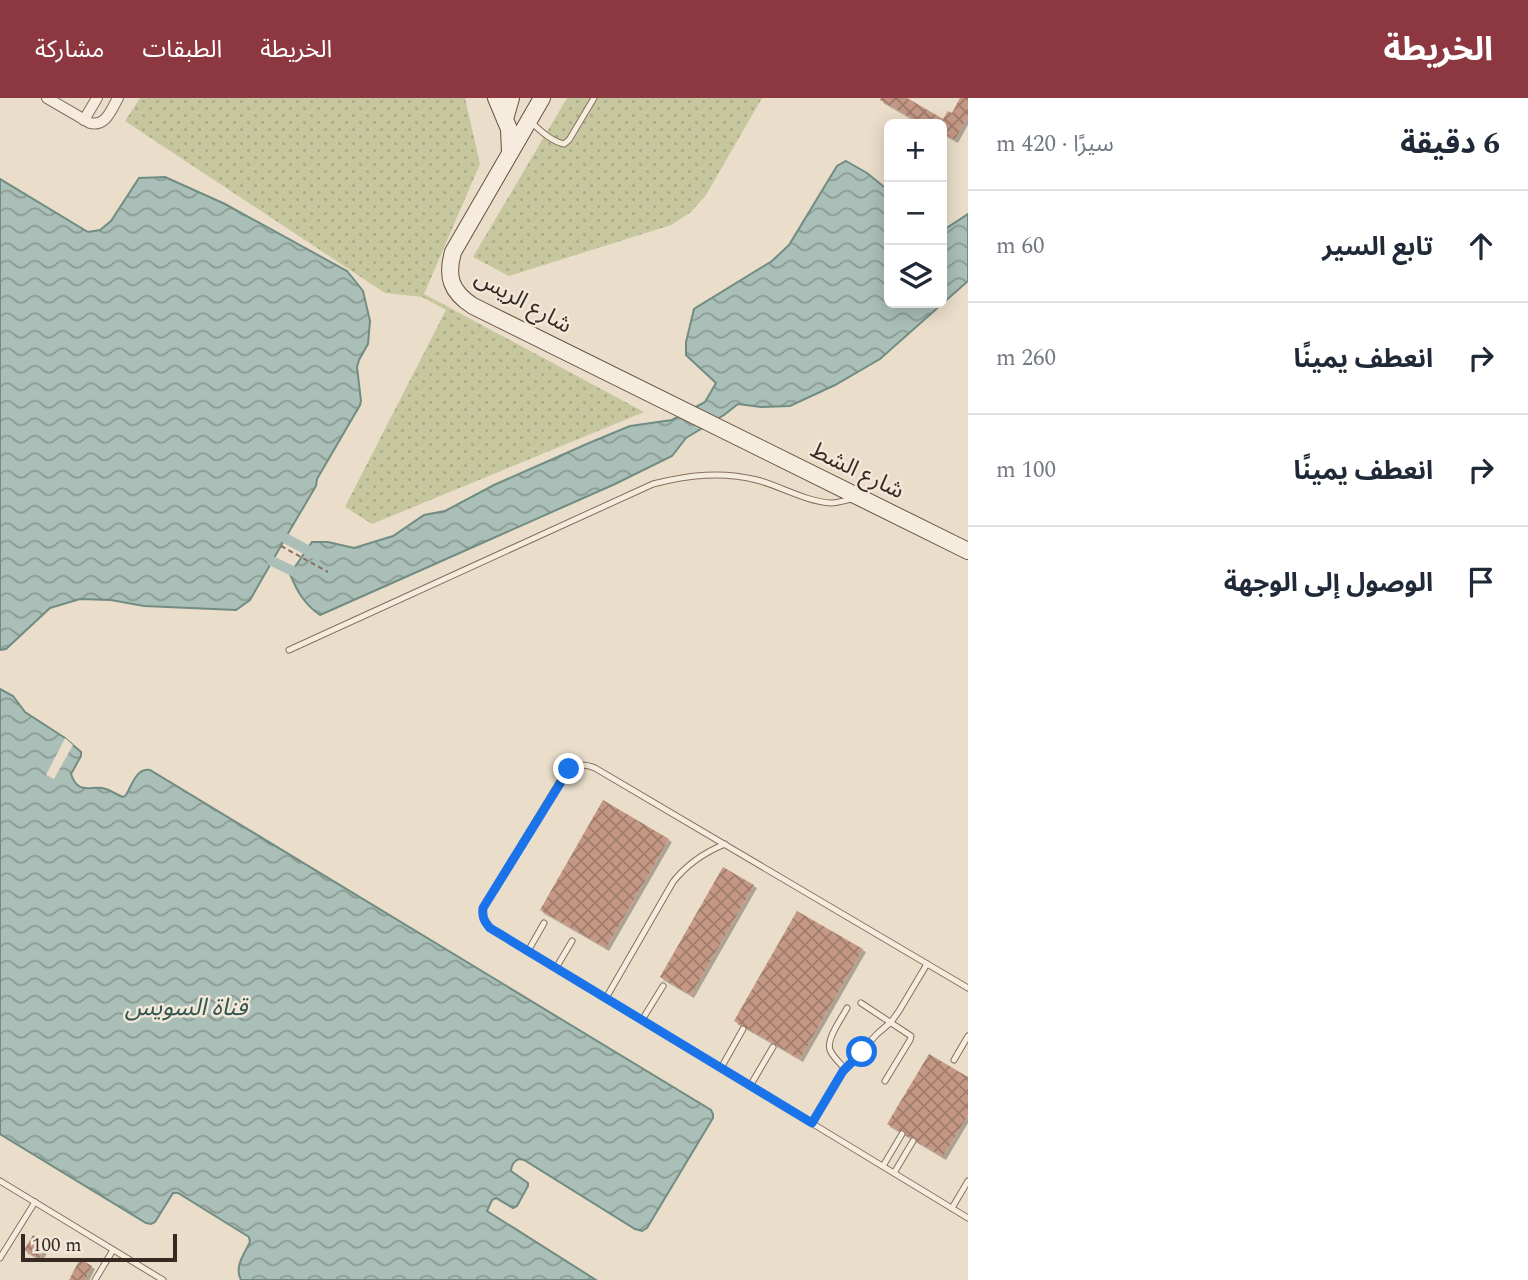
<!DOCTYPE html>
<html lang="ar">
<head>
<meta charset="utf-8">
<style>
	body { margin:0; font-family:Spectral,"Noto Sans Arabic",serif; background:#f2f2f3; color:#1f2937; direction:rtl }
	.controls { position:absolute; right:21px; top:21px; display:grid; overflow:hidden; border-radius:10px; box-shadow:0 4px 18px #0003 }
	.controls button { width:63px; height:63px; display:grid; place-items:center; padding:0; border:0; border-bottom:2px solid #e0e1e3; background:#fff; color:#1f2937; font:35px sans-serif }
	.scale { position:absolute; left:21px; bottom:18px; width:156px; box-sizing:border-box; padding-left:7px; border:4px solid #372a22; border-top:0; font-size:19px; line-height:24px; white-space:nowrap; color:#372a22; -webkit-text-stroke:5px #f2e8d9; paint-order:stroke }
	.stop { position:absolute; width:21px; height:21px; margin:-16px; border:5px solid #1a73e8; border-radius:50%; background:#fff }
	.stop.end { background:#1a73e8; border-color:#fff; box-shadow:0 2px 7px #0008 }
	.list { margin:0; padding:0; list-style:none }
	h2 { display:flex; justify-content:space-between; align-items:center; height:91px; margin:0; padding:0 28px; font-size:30px }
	h2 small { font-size:23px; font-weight:400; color:#747a83 }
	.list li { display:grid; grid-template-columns:46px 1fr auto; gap:21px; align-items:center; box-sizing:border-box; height:112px; padding:0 28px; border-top:2px solid #e0e1e3 }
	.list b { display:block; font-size:26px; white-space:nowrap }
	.list em { font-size:23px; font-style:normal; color:#747a83 }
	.icon { flex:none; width:38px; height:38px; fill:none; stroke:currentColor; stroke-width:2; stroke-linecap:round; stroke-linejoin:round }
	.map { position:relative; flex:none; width:968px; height:1182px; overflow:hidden; direction:ltr }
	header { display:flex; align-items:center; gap:42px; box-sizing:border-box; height:98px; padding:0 35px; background:#8d3740; color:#fff }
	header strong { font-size:33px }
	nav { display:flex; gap:38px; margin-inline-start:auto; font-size:24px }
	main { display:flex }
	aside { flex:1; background:#fff }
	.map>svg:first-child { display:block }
	.park { fill:url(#park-dots) }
	.water { fill:url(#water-waves); stroke:#718d83; stroke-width:2 }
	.pier { fill:#eaddca }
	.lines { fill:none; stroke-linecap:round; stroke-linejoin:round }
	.canal { stroke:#aabfb7; stroke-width:10 }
	.building { fill:url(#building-cross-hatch); filter:url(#shadow) }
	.lane-casing { stroke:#857060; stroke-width:7 }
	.street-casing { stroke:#857060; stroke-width:12 }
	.secondary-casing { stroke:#675243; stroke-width:18 }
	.path { stroke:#857060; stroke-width:2; stroke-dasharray:5 3.5; stroke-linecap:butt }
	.lane { stroke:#f5ecdd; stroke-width:5 }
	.street { stroke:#f5ecdd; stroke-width:10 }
	.secondary { stroke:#f5ecdd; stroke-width:16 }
	.route { stroke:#1a73e8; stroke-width:9 }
	.labels { text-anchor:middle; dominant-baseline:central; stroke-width:5; stroke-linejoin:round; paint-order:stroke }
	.street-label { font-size:23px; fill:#372a22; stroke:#f2e8d9 }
	.water-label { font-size:24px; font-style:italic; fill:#33554f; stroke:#f2e8d9 }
</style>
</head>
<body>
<header>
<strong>الخريطة</strong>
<nav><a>الخريطة</a><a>الطبقات</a><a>مشاركة</a></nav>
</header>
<main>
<aside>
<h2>6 دقيقة<small>سيرًا · 420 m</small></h2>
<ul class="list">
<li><svg class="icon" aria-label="ahead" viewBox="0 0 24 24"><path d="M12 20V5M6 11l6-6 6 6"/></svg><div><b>تابع السير</b></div><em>60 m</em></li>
<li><svg class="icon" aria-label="right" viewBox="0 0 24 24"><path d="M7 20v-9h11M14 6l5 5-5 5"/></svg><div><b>انعطف يمينًا</b></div><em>260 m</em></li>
<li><svg class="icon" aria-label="right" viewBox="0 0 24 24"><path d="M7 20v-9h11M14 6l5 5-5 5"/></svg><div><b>انعطف يمينًا</b></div><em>100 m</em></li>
<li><svg class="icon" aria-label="arrive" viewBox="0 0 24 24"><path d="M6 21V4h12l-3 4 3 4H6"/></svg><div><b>الوصول إلى الوجهة</b></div></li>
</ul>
</aside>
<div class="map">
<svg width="968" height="1182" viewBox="0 0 968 1182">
	<defs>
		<pattern id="park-dots" width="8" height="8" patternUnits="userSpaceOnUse" patternTransform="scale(1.75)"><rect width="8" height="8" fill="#c6c79f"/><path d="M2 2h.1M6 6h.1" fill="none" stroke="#abab89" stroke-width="1.8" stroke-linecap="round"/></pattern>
		<pattern id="water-waves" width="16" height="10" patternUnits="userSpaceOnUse" patternTransform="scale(1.75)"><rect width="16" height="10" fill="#aabfb7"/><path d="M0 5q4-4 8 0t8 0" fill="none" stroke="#8b9b94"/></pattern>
		<pattern id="building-cross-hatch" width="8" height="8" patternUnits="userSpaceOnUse" patternTransform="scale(1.75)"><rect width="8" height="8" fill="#c49884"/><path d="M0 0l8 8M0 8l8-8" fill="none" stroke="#a07c6c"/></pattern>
		<filter id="shadow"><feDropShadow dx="3" dy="3" stdDeviation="0" flood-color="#0004"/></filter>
	</defs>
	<rect width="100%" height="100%" fill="#eaddca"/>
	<!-- park -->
	<g class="park">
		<polygon points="140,0 465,0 480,66 424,196 644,314 372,426 345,409 446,212 422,199 385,195 125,23"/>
		<polygon points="567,0 762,0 706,97 691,114 671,127 509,178 473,159"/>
	</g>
	<!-- water -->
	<g class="water">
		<path d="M846 63 867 75 889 93V205H942V133L968 116V183L880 261 835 287 790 308 761 309 738 306 724 317 686 340 672 358 615 386 320 517C304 506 297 493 290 476L312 444H328L354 450 393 438 424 417 445 413 494 387 589 345 630 328 672 322 705 304 716 285 686 257V244L694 211 772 163 789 147 837 68Z"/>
		<polygon points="165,79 225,106 347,173 363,193 370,223 368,246 359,262 357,269 361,303 360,307 317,381 316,388 290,432 250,502 236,512 144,508 111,502 80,501 50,510 6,551 0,552 0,81 88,134 100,132 111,123 139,80"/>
		<path d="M0 591 13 598 25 614 65 640 81 654V658L71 676C79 699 91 686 106 691 112 693 117 697 123 699L126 697C132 687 136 670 150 672L711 1012 713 1016V1020L647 1130 642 1133 635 1131 524 1062 519 1061C514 1063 511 1068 511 1073L528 1085V1088L517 1108 513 1110 496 1100 492 1102 487 1113 596 1182H241C234 1169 244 1156 250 1144L249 1139 178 1095H173L155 1124 151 1126 146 1125 0 1036Z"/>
	</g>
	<!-- pier -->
	<polygon class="pier" points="65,640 73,647 54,681 46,677"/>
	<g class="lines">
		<!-- canal -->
		<g class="canal">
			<polyline points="285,440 318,458"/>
			<polyline points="272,463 303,478"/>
		</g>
	</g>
	<!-- building -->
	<g class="building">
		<polygon points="881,0 907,0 943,21 948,13 952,15 960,0 968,0 968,18 955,42 942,35 942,26 922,26 880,2"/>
		<polygon points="603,702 669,741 606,850 540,812"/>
		<polygon points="723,769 754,787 691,897 660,879"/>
		<polygon points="797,813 863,851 800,961 734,923"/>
		<polygon points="929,956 968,979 968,1017 943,1059 887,1026"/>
		<polygon points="33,1137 48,1145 39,1161 24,1152"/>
		<polygon points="80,1161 92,1168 85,1182 69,1182"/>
	</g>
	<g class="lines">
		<!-- lane casing -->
		<g class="lane-casing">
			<g id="lane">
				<path d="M531 24C541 33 551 43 564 46L569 42 594 0"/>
				<path d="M289 552 653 386C688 377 722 373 757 382 780 388 807 404 831 405 838 405 846 402 852 401"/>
				<polyline points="528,853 544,825"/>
				<polyline points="556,870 572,843"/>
				<path d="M968 890 595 670C581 664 572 667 563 678L483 810C482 819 484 823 490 830L968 1120"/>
				<path d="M606 900 673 784C687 766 703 755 725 746"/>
				<polyline points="861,905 911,938 910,942 885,983"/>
				<polyline points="642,922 663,888"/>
				<polyline points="954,962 968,938"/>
				<polyline points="721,970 743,931"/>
				<path d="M845 971C840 965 833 959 830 952 826 941 842 920 847 910"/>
				<polyline points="750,988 773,949"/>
				<polyline points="812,1025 843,973 877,936 891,924 899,913 927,866"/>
				<polyline points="883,1068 902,1036"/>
				<polyline points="894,1075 913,1043"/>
				<polyline points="0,1083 163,1182"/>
				<polyline points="952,1110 968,1083"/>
				<polyline points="0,1160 35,1104"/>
				<polyline points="95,1182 113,1152"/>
			</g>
		</g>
		<!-- street casing -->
		<g class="street-casing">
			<g id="street">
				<path d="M47 0 90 25C106 29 111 12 118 0"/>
				<polyline points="84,22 97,0"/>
			</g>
		</g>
		<!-- secondary casing -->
		<g class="secondary-casing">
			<g id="secondary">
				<polyline points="496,0 509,31 510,54"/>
				<path d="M542 0 453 154C446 179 451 194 473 208L968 453"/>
				<polyline points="505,21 511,0"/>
			</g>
		</g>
		<!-- path -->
		<polyline class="path" points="281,448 328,474"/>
		<!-- lane -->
		<use href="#lane" class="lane"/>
		<!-- street -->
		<use href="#street" class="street"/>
		<!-- secondary -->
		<use href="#secondary" class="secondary"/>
	</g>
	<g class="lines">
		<!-- route -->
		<path class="route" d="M569 671 483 810C482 819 484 823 490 830L812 1025 843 973 862 954"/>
	</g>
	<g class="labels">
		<!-- street labels -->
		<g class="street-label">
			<text transform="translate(523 204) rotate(29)">شارع الريس</text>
			<text transform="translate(857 373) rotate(26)">شارع الشط</text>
		</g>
		<!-- water labels -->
		<g class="water-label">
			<text x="186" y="910">قناة السويس</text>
		</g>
	</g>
</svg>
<div class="controls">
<button>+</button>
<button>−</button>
<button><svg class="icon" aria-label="layers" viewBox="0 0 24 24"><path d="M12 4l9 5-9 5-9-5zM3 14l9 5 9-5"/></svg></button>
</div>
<div class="scale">100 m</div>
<div class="stop" style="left:862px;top:954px"></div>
<div class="stop end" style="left:569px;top:671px"></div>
</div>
</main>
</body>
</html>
